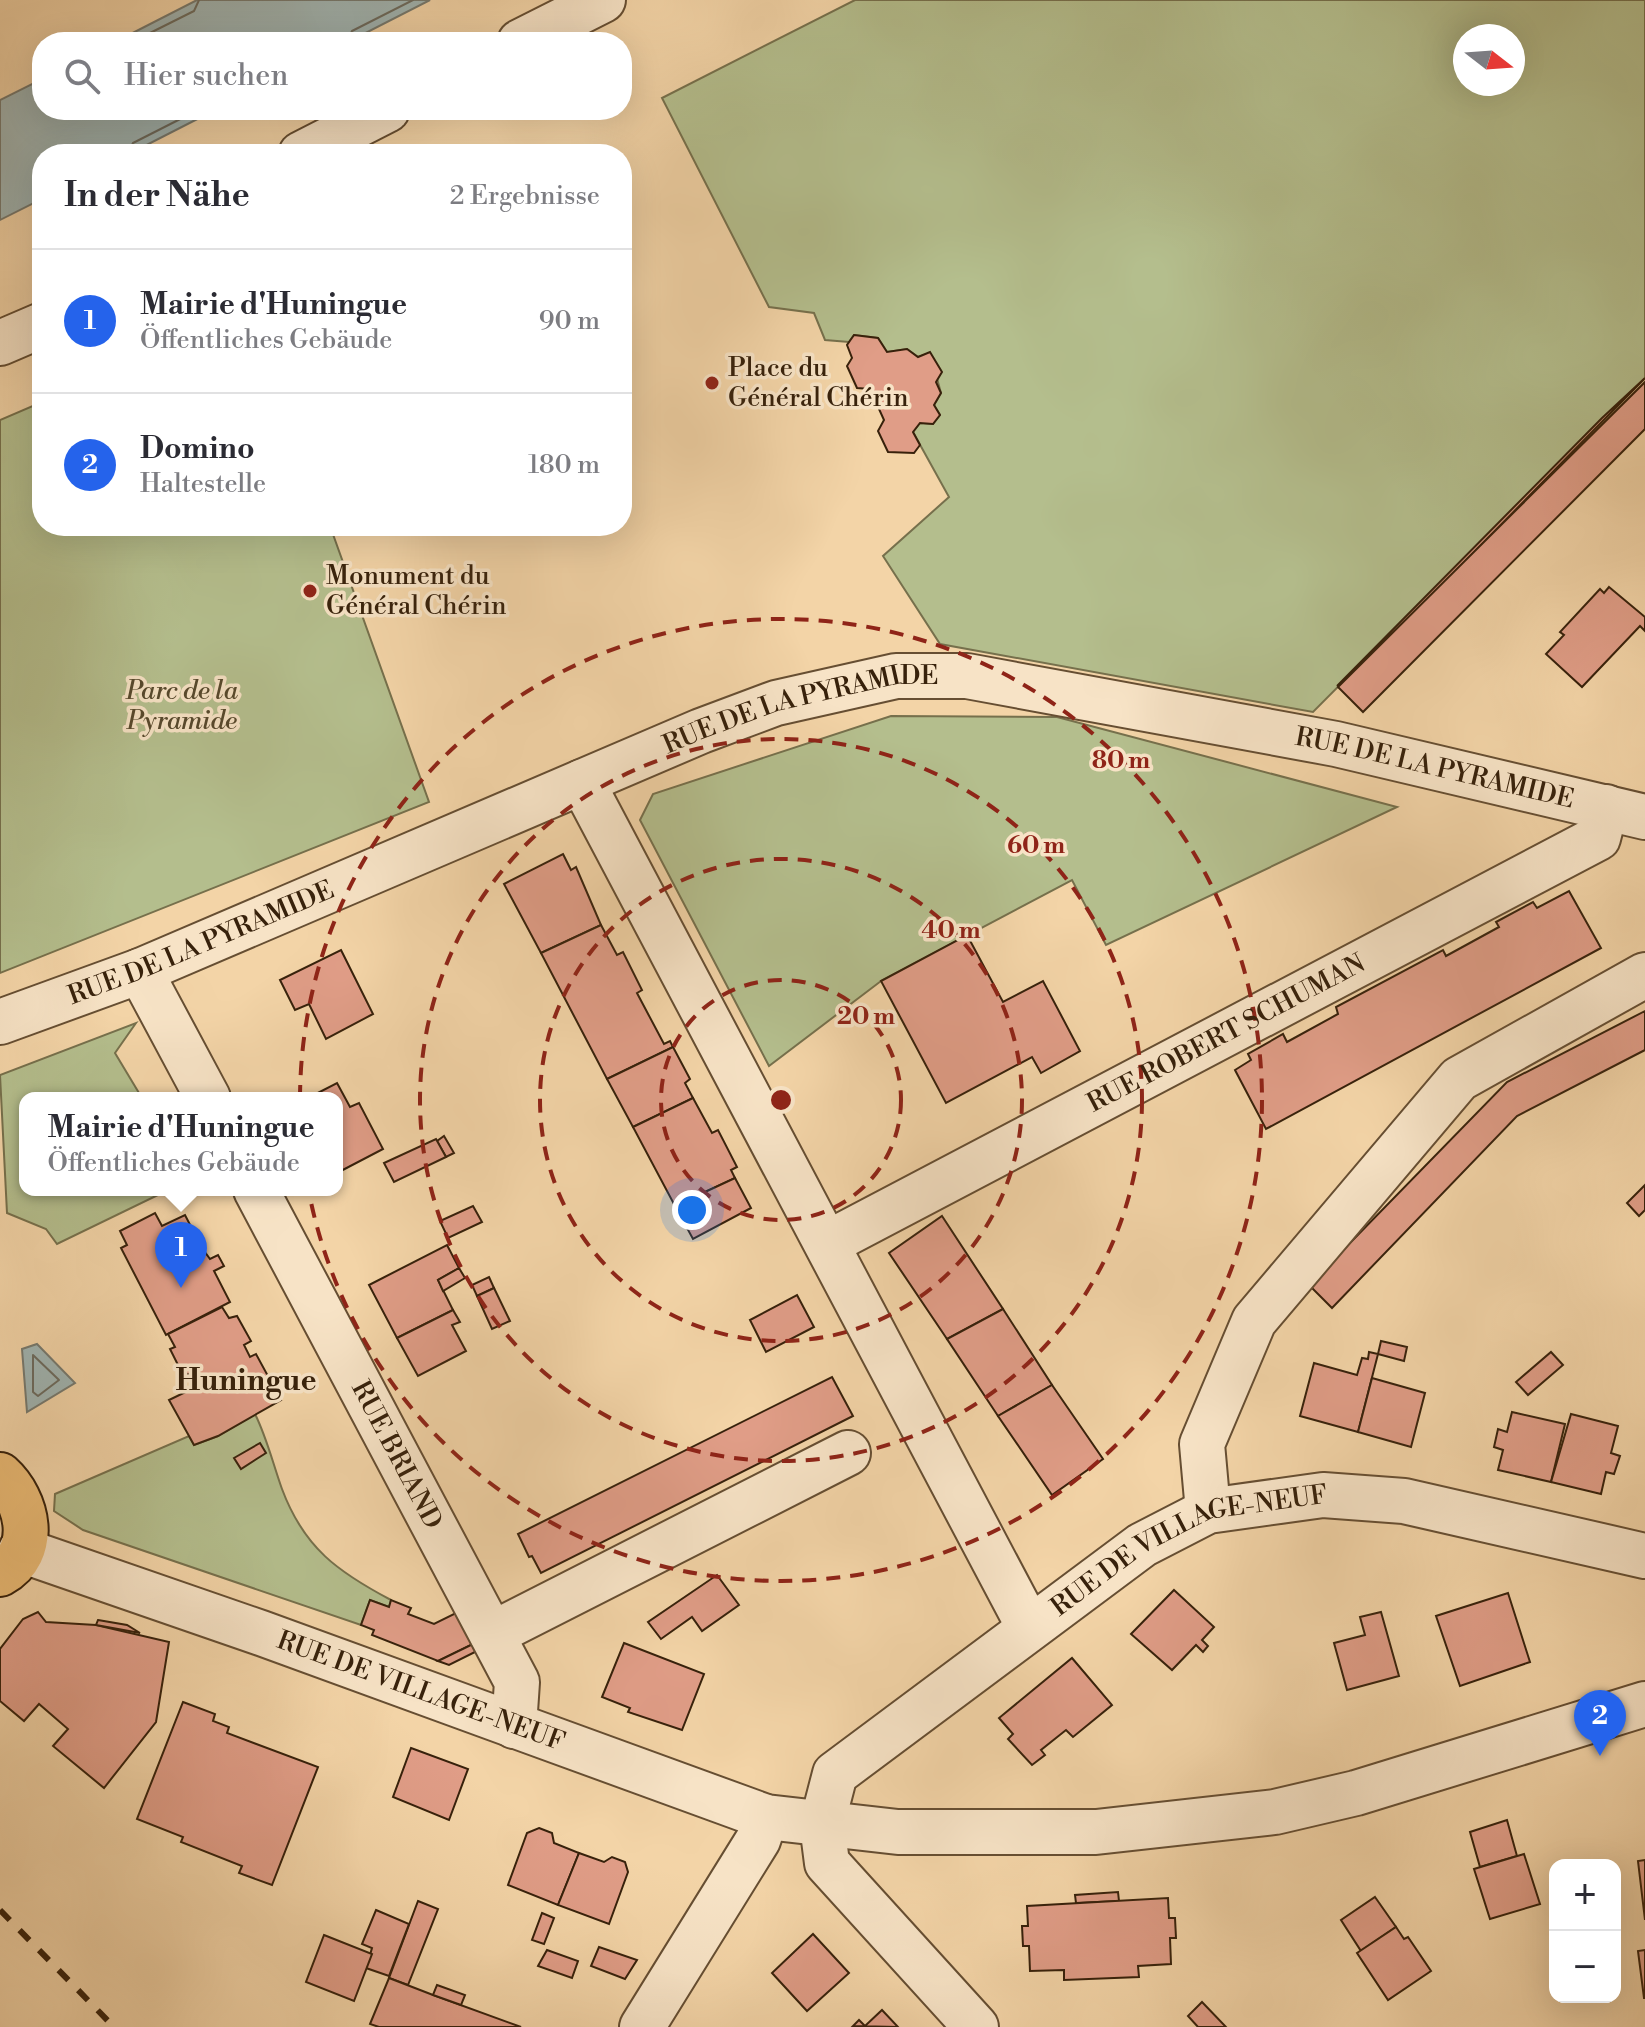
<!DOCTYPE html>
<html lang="de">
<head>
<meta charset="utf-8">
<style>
	body { margin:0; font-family:"Libre Bodoni",serif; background:#f7f7f7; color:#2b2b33 }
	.controls { position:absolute; right:24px; bottom:24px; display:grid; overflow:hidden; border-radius:16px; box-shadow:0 8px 32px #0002 }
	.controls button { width:72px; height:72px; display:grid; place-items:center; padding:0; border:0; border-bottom:2px solid #e1e1e2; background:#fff; color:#2b2b33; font:40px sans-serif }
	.compass { position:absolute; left:1453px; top:24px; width:72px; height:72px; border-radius:50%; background:#fff; box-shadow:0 8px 32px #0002; rotate:107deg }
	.you { position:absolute; left:692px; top:1210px; width:28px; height:28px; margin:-20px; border:6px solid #fff; border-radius:50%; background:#1a73e8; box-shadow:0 0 0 12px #1a73e833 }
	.badge { display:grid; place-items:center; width:52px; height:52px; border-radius:50%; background:#2563eb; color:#fff; font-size:26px; font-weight:700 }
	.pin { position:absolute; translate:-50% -66px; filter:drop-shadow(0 2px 4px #0008) }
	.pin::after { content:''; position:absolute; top:42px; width:28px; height:24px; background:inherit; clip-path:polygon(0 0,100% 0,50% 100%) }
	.popup { position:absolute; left:19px; top:1092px; width:324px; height:104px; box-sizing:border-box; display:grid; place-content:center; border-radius:16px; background:#fff; filter:drop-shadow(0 2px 6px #0005); font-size:26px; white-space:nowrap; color:#7c7c81 }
	.popup b { font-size:30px; color:#2b2b33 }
	.popup::after { content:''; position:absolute; left:50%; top:100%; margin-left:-16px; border:16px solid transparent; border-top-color:#fff }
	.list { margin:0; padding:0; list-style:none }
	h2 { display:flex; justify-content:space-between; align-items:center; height:104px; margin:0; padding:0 32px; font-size:34px }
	h2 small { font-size:26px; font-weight:400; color:#7c7c81 }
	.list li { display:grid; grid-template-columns:52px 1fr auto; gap:24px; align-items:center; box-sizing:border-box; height:144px; padding:0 32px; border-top:2px solid #e1e1e2 }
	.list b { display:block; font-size:30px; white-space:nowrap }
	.list p { margin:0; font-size:26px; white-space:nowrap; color:#7c7c81 }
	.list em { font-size:26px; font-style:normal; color:#7c7c81 }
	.icon { flex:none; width:44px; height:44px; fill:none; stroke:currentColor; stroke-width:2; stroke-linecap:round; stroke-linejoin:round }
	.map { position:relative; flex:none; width:1645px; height:2027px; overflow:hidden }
	.search { position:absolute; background:#fff; box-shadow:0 8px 32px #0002; left:32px; top:32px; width:600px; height:88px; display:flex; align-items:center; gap:20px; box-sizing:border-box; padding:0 28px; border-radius:32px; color:#7c7c81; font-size:30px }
	.panel { position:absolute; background:#fff; box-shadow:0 8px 32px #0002; left:32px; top:144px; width:600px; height:392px; border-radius:32px }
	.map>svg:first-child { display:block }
	.green { fill:#b4be8d; stroke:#76704c; stroke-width:2; fill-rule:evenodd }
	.water { fill:#a0b5b3; stroke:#767a70; stroke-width:2 }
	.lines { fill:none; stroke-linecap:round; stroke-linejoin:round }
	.shore { stroke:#6c6b5f; stroke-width:2 }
	.building { fill:#e09d87; stroke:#37210b; stroke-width:2 }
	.minor-casing { stroke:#664e32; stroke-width:48 }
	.major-casing { stroke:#37210b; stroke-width:48 }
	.minor { stroke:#f7e3c6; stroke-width:44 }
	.major { stroke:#eaba74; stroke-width:44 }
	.rail { stroke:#37210b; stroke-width:6; stroke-dasharray:14 14; stroke-linecap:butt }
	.ring { fill:none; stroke:#8f2418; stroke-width:4; stroke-dasharray:14 10 }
	.poi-dot { fill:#8f2418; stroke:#f7e3c6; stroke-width:3 }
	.labels { text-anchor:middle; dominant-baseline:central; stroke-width:7; stroke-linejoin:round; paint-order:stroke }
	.poi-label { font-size:26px; fill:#37210b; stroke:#f7e3c6; text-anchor:start }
	.park-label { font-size:26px; font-style:italic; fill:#56482c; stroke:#f7e3c6 }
	.street-label { font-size:26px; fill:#37210b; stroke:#f7e3c6 }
	.quarter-label { font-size:30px; font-weight:bold; fill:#37210b; stroke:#f7e3c6 }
	.centre { fill:#8f2418; stroke:#f7e3c6; stroke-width:4 }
	.ring-label { font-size:24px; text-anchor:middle; font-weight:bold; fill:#8f2418; stroke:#f7e3c6; stroke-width:7; stroke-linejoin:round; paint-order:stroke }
</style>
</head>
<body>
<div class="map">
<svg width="1645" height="2027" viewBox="0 0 1645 2027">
	<rect width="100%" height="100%" fill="#f3d4a7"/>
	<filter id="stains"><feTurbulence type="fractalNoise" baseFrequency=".0025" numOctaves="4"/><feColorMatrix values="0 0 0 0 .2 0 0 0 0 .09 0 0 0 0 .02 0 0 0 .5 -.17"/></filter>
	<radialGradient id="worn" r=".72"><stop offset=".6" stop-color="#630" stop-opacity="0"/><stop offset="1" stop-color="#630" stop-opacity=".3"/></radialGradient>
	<!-- green -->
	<g class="green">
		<path d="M855 0H1645V378L1313 712 940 644 883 556 949 497 913 432 920 423 933 424 940 415 934 405 941 393 930 353 918 357 907 349 887 352 878 338 854 335 849 342 825 340 814 313 769 307 662 98ZM1465 36H1513V84H1465Z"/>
		<polygon points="42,402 42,526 330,526 429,802 0,973 0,420"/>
		<polygon points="891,716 1057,717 1397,807 1106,945 1072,880 881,981 769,1066 640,820 653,794"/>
		<polygon points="136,1023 115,1053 142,1098 25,1098 25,1190 194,1190 164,1192 57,1244 46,1229 7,1213 0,1075"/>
		<path d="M255 1414C267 1438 273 1464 282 1489 304 1548 338 1572 391 1600L389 1607 370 1600 361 1625 83 1530 54 1511 55 1494 189 1436 194 1445 218 1436Z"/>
	</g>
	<!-- water -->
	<g class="water">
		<polygon points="197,0 430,0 348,42 115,42"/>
		<polygon points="42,79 42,110 215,110 129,154 42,154 42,199 0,220 0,100"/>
		<polygon points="37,1344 75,1383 27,1412 22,1349"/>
	</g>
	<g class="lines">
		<!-- shore -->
		<g class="shore">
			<polyline points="132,42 194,11 199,0"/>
			<polyline points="347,42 352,31 413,0"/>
			<polyline points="128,154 133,143 198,110"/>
			<polygon points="33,1355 59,1380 38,1396 33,1392"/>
		</g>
	</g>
	<!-- building -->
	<g class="building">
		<polygon points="854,335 878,338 887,352 907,349 918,357 930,352 942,372 936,382 941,393 934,405 940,415 933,424 920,423 913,432 920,445 914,453 888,452 878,431 884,420 870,389 857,388 847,366 852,358 847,345"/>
		<polygon points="1645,378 1428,599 1337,686 1602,418"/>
		<polygon points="1645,382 1645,429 1363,712 1338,687"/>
		<polygon points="1609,587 1645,617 1645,631 1640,626 1582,687 1546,654 1564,635 1560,632 1600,589 1604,593"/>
		<polygon points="563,854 571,870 576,867 601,925 541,953 504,884"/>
		<polygon points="1569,891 1601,948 1266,1129 1235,1070 1251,1060 1248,1054 1283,1034 1287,1042 1338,1014 1336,1007 1443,950 1446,956 1499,927 1496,922 1533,902 1537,908"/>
		<polygon points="601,925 617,955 623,952 642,990 637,993 664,1044 670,1041 673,1047 607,1079 541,953"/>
		<polygon points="967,935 1003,1002 1043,981 1080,1051 1041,1073 1032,1057 946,1103 881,981"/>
		<polygon points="341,950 373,1014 326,1039 309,1004 295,1010 280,980"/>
		<polygon points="1645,1011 1645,1050 1517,1116 1332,1308 1309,1285 1507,1082"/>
		<polygon points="673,1047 690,1079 685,1083 693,1098 633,1127 607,1079"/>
		<polygon points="337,1083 350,1107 359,1103 383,1149 337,1173 337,1098 308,1098"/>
		<polygon points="693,1098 712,1133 718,1130 737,1167 731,1170 735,1178 675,1206 633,1127"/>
		<polygon points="444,1136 454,1153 446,1157 437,1141"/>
		<polygon points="436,1139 446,1157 394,1182 384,1163"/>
		<polygon points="735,1178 751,1208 693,1239 675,1206"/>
		<polygon points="1645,1185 1645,1210 1639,1216 1627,1203"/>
		<polygon points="473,1206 482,1222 448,1238 440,1221"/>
		<polygon points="155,1213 162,1226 185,1215 202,1248 210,1259 218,1255 224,1266 214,1271 230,1302 166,1335 121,1248 127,1245 120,1231"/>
		<polygon points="942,1216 1003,1309 947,1339 889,1253"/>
		<polygon points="447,1245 459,1268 438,1280 453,1310 397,1338 369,1285"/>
		<polygon points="459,1268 465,1278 443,1291 438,1280"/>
		<polygon points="489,1277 494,1288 477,1296 472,1285"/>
		<polygon points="494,1288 510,1321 492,1329 477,1296"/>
		<polygon points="797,1295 814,1327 766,1352 750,1320"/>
		<polygon points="222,1307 229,1318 237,1316 251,1341 244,1345 250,1357 256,1354 281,1400 218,1436 194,1445 169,1400 196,1387 189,1374 183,1375 170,1349 175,1347 168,1334"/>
		<polygon points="1003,1309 1052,1385 998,1416 947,1339"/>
		<polygon points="453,1310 460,1322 452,1325 466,1351 418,1376 397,1338"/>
		<polygon points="1381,1341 1407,1347 1404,1361 1378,1354"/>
		<polygon points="1369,1352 1378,1354 1358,1432 1300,1416 1314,1363 1357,1375 1362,1358 1368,1359"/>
		<polygon points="1551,1352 1563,1365 1528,1395 1516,1382"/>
		<polygon points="832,1377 853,1416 541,1573 532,1556 529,1557 518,1534"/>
		<polygon points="1372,1378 1425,1393 1411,1447 1358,1432"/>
		<polygon points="1052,1385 1103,1459 1052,1495 998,1416"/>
		<polygon points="1512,1412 1565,1424 1551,1482 1498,1470 1503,1450 1494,1447 1498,1429 1507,1432"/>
		<polygon points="1571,1414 1618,1426 1611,1453 1620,1456 1614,1474 1606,1472 1601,1494 1551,1482"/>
		<polygon points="260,1443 266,1453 241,1469 234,1458"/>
		<polygon points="717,1575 739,1605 702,1631 692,1617 661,1639 648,1622"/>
		<polygon points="1174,1590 1214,1627 1202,1640 1208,1646 1203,1652 1196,1645 1172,1670 1131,1634"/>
		<polygon points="1508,1593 1530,1662 1460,1686 1436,1616"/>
		<polygon points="370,1600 389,1607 391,1600 411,1608 408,1614 434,1624 460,1611 477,1642 438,1661 372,1635 374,1630 361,1625"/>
		<polygon points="38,1612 46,1622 96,1625 169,1642 156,1722 104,1788 53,1746 68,1729 39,1704 24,1721 0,1701 0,1649 23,1619"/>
		<polygon points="1381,1612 1399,1676 1347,1690 1334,1643 1365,1635 1360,1617"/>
		<polygon points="98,1620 127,1625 140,1633 96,1625"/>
		<polygon points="477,1642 481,1649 449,1665 438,1661"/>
		<polygon points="624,1643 704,1674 682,1730 628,1712 630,1708 602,1697"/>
		<polygon points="1072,1658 1112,1705 1073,1737 1066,1730 1041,1750 1045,1755 1032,1765 1008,1739 1013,1734 999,1718"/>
		<polygon points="183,1702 215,1714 213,1721 229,1727 227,1733 318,1767 272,1885 239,1873 242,1866 181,1842 183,1837 137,1819"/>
		<polygon points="411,1748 468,1769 449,1820 393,1797"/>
		<polygon points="1507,1820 1517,1856 1480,1867 1470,1832"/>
		<polygon points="539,1828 552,1833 554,1843 579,1853 558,1905 508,1885 527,1833"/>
		<polygon points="579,1853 604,1862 612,1857 625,1862 628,1872 609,1924 558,1905"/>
		<polygon points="1524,1854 1540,1904 1490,1919 1474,1869"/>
		<polygon points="1645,1860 1645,1920 1638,1861"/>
		<polygon points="1118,1892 1119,1901 1076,1903 1075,1895"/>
		<polygon points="1375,1897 1396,1927 1361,1951 1341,1920"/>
		<polygon points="1168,1898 1169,1918 1175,1918 1176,1938 1170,1938 1171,1964 1138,1966 1139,1977 1064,1980 1064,1970 1030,1971 1029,1946 1023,1946 1022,1926 1028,1926 1027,1906"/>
		<polygon points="418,1901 438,1909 408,1985 389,1978"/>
		<polygon points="376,1910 409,1924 389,1976 366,1968 372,1948 362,1944"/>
		<polygon points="542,1913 554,1918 544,1944 532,1940"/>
		<polygon points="1396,1927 1404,1939 1408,1937 1431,1971 1388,2000 1357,1953"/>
		<polygon points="813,1934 849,1973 807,2011 772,1973"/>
		<polygon points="324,1935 372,1954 354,2001 306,1982"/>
		<polygon points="599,1947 637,1960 625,1979 591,1966"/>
		<polygon points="547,1950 578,1961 572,1978 538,1966"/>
		<polygon points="1645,1950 1645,1998 1644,1998 1638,1951"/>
		<polygon points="389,1978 433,1995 521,2027 379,2027 370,2024"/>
		<polygon points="437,1985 465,1995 461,2005 433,1995"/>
		<polygon points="1202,2002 1226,2027 1198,2027 1188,2016"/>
		<polygon points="882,2010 898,2027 853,2026 859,2020 865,2026"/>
	</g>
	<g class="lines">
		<!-- minor casing -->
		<g class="minor-casing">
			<g id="minor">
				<polyline points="520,42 603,0"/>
				<polyline points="301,154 387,110"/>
				<polyline points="0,343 42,325"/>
				<polyline points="582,782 1029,1627"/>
				<polyline points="140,971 208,1098"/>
				<path id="s1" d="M0 1022 140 971 701 731 776 703 896 676H967L1336 744 1645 817"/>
				<path id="s2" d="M256 1190 517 1682 514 1726"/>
				<path id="s3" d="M828 1243 1598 838 1606 807"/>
				<polyline points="1208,1511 1202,1444 1254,1321 1459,1079 1645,975"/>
				<path id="s4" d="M21 1550 261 1633 766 1817 898 1832H1096L1275 1812 1356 1793 1645 1704"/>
				<polyline points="492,1634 848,1453"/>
				<polyline points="642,2027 758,1840 766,1817"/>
				<path id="s5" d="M976 2027 827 1863 822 1824 835 1774 1142 1545 1208 1511 1323 1495 1404 1501 1645 1556"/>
			</g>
		</g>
		<!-- major casing -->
		<g class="major-casing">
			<path id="major" d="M0 1475C28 1500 40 1552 0 1574"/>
		</g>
		<!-- minor -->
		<use href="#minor" class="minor"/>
		<!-- major -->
		<use href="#major" class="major"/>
		<!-- rail -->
		<polyline class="rail" points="0,1910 114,2027"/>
	</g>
	<!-- distance rings -->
	<g class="ring">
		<circle cx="781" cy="1100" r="120"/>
		<circle cx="781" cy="1100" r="241"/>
		<circle cx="781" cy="1100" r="361"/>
		<circle cx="781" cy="1100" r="481"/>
	</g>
	<!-- markers -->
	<g class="poi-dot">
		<circle cx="712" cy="383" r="8"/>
		<circle cx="310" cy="591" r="8"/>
	</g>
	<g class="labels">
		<!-- poi labels -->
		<g class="poi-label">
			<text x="728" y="368">Place du<tspan x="728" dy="30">Général Chérin</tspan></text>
			<text x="326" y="576">Monument du<tspan x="326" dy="30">Général Chérin</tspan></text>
		</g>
		<!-- park labels -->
		<g class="park-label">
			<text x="182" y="691">Parc de la<tspan x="182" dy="30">Pyramide</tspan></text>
		</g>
		<!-- street labels -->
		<g class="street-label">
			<text stroke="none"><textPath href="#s1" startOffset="862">RUE DE LA PYRAMIDE</textPath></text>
			<text stroke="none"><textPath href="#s1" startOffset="1510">RUE DE LA PYRAMIDE</textPath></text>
			<text stroke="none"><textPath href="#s1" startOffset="216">RUE DE LA PYRAMIDE</textPath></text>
			<text stroke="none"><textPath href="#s3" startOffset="450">RUE ROBERT SCHUMAN</textPath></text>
			<text stroke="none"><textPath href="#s2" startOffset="300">RUE BRIAND</textPath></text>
			<text stroke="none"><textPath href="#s5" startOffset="738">RUE DE VILLAGE-NEUF</textPath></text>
			<text stroke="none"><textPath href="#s4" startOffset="424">RUE DE VILLAGE-NEUF</textPath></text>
		</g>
		<!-- quarter labels -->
		<g class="quarter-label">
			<text x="246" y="1381">Huningue</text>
		</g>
	</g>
	<circle cx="781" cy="1100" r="12" class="centre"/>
	<g class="ring-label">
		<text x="1121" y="768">80 m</text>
		<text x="1036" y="853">60 m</text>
		<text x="951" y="938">40 m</text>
		<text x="866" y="1024">20 m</text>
	</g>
	<rect width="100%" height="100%" filter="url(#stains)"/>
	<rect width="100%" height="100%" fill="url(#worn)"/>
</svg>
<div class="controls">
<button>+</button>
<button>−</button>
</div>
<svg class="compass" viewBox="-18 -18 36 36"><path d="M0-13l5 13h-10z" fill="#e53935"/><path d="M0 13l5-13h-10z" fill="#7c7c81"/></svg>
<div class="you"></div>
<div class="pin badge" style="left:181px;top:1288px">1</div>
<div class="popup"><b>Mairie d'Huningue</b>Öffentliches Gebäude</div>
<div class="pin badge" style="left:1600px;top:1756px">2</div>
<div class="search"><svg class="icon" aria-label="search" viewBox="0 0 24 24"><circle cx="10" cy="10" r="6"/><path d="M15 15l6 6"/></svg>Hier suchen</div>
<section class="panel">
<h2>In der Nähe<small>2 Ergebnisse</small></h2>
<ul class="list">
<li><span class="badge">1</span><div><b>Mairie d'Huningue</b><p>Öffentliches Gebäude</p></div><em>90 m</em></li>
<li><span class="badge">2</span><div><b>Domino</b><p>Haltestelle</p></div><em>180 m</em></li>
</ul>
</section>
</div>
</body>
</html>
